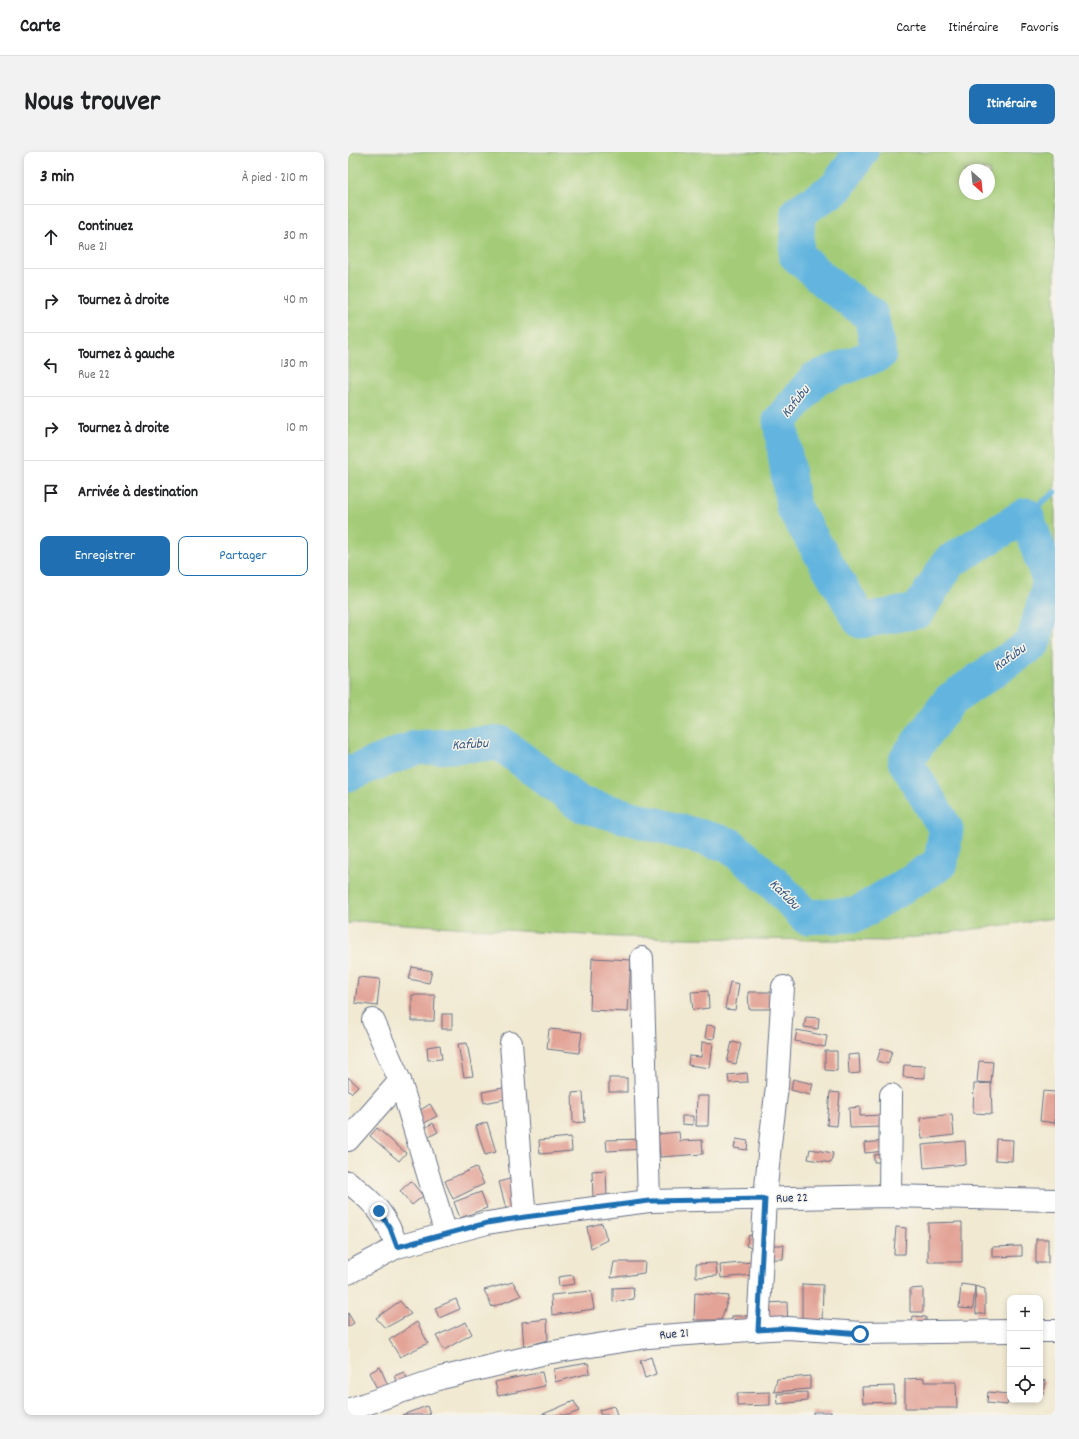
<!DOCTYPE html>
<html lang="fr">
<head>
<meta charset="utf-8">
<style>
	body { margin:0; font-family:Dekko,sans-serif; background:#f2f2f2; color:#202124 }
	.controls { position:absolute; right:12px; bottom:12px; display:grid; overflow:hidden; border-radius:8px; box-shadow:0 2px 6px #0003 }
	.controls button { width:36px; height:36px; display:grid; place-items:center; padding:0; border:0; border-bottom:1px solid #e0e0e0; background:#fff; color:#202124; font:20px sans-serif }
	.compass { position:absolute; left:611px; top:12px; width:36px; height:36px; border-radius:50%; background:#fff; box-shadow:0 2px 6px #0003; rotate:153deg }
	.stop { position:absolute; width:12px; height:12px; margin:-9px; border:3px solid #1f6fb2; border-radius:50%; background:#fff }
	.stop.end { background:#1f6fb2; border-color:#fff; box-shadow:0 1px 4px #0008 }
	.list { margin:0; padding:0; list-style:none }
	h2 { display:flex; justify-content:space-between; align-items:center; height:52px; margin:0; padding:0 16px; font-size:17px }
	h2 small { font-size:13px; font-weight:400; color:#757577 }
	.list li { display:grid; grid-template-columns:26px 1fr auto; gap:12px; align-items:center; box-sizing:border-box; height:64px; padding:0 16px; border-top:1px solid #e0e0e0 }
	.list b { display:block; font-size:15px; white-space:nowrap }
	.list p { margin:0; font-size:13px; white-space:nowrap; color:#757577 }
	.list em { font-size:13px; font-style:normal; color:#757577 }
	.actions { display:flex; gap:8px; padding:12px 16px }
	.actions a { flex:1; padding:9px 0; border:1px solid #1f6fb2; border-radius:8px; text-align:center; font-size:14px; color:#1f6fb2 }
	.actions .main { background:#1f6fb2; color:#fff }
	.icon { flex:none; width:22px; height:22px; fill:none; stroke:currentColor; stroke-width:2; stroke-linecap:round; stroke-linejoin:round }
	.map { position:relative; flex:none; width:707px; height:1263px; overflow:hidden; border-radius:8px }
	header { display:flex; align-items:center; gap:24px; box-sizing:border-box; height:56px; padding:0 20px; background:#fff; border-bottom:1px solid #e0e0e0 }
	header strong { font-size:19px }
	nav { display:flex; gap:22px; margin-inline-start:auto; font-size:14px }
	.intro { display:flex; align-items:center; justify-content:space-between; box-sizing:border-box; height:96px; padding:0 24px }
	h1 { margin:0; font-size:28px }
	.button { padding:10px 18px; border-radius:8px; background:#1f6fb2; color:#fff; font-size:14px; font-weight:700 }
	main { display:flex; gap:24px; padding:0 24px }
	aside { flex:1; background:#fff; border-radius:8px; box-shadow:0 2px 6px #0003 }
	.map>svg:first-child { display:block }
	.green { fill:#a4cc78; stroke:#607e6b; fill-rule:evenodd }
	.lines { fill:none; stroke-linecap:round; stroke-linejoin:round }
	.stream { stroke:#64b5df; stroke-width:6 }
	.river { stroke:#64b5df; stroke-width:35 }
	.building { fill:#e3a397 }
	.minor-casing { stroke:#667086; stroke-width:24 }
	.minor { stroke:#fff; stroke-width:22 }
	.route { stroke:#1f6fb2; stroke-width:5 }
	.labels { text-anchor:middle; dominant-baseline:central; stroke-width:3; stroke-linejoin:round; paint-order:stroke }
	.street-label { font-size:13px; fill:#1b2f5e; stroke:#f7f3e8 }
	.water-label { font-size:14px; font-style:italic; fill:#315785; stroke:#f7f3e8 }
</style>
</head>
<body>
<header>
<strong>Carte</strong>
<nav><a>Carte</a><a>Itinéraire</a><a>Favoris</a></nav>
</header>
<div class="intro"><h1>Nous trouver</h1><a class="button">Itinéraire</a></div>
<main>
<aside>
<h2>3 min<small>À pied · 210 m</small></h2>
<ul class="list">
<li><svg class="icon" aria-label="ahead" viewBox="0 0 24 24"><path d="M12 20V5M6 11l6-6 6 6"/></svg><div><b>Continuez</b><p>Rue 21</p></div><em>30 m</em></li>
<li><svg class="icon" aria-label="right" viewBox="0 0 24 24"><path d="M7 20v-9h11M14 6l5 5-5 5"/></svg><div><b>Tournez à droite</b></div><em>40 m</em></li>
<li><svg class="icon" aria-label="left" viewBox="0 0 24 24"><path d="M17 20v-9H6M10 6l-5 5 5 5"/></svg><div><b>Tournez à gauche</b><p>Rue 22</p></div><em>130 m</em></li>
<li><svg class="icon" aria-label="right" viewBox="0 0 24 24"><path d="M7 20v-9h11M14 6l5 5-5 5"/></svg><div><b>Tournez à droite</b></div><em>10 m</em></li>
<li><svg class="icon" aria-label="arrive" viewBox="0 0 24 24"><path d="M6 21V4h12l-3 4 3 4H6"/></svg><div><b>Arrivée à destination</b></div></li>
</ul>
<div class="actions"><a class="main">Enregistrer</a><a>Partager</a></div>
</aside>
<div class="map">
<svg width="707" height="1263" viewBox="0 0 707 1263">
	<rect width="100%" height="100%" fill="#f7f3e8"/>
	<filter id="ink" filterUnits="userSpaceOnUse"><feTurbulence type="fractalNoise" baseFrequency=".025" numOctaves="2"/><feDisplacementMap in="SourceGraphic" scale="8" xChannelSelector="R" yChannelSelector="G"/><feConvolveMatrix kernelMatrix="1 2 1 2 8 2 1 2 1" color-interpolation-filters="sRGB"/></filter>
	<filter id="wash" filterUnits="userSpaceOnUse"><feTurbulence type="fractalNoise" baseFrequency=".012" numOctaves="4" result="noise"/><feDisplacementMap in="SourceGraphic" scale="16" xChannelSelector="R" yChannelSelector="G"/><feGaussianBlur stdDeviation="0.9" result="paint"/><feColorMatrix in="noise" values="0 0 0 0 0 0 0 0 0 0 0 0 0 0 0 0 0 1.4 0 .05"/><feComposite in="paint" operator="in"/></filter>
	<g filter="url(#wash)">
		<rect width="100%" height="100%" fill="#f1e9d1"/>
		<!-- green -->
		<path class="green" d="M0 0H707V766L539 789 271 785 7 769 0 772ZM617 18H641V42H617Z"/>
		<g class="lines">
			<!-- stream -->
			<polyline class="stream" points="678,363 707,340"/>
			<!-- river -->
			<polyline class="river" points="0,622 67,596 152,591 232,652 382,693 429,734 458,765 508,763 593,711 598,677 557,609 602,548 685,491 702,430 678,363 601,410 570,459 513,469 445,355 432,269 467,227 531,202 523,163 484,135 448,103 450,60 488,36 513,0"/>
		</g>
		<g id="blocks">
			<!-- building -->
			<g class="building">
				<polygon points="244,806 283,808 280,860 242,858"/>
				<polygon points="64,815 84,819 81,831 61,827"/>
				<polygon points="10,825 32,827 29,854 7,851"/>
				<polygon points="382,830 391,832 387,858 377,857"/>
				<polygon points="360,839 361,856 345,858 343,840"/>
				<polygon points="400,840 426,840 426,857 401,857"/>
				<polygon points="64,843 87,843 86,869 64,869"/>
				<rect x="94" y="862" width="10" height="15"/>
				<polygon points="458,865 471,866 470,877 456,875"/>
				<polygon points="359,873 368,874 366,887 357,886"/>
				<polygon points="201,877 234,880 231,901 199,897"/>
				<polygon points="449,878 479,884 477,895 447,889"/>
				<polygon points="354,890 365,891 362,916 340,913 341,904 353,905"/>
				<polygon points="384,890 393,892 388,912 379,910"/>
				<polygon points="119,891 125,924 116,925 110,892"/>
				<polygon points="92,893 94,907 80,908 79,895"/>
				<polygon points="533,896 544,899 540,912 529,909"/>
				<polygon points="477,899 489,899 489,919 477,918"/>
				<polygon points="511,902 512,921 501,922 500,903"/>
				<polygon points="631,909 645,910 643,931 629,930"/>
				<polygon points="556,913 577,914 577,926 555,925"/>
				<polygon points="399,921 400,930 381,931 380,923"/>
				<polygon points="0,925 10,934 3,941 0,938"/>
				<rect x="261" y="926" width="18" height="14"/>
				<polygon points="445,927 465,932 462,943 443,938"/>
				<polygon points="643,931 644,962 625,961 626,932"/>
				<polygon points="160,935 162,946 136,951 134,940"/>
				<polygon points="695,939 707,940 707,971 692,969"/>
				<polygon points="235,940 237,970 225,971 224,941"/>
				<polygon points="482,940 492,941 489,974 479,973"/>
				<polygon points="349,944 361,944 360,974 348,974"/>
				<polygon points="82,952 89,964 73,973 66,962"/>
				<polygon points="512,955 512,964 534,963 535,975 502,976 501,956"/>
				<polygon points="604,962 606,983 574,987 572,966"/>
				<polygon points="334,964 345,964 345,973 334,972"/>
				<polygon points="139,970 148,1000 137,1003 128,974"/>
				<polygon points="85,971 90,980 79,986 75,977"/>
				<polygon points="29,976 58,1001 51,1009 22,984"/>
				<polygon points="331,980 332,989 354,988 355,1002 312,1005 310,982"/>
				<polygon points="223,985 224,999 192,1002 191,988"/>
				<polygon points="296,987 296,997 259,999 258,988"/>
				<polygon points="388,987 400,989 399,998 386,996"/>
				<polygon points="648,987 665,988 664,1009 647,1008"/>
				<polygon points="537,989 538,999 517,1001 516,991"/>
				<polygon points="617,989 618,1012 576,1016 574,993"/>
				<polygon points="462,997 485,1001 483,1011 460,1007"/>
				<polygon points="537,1002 535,1010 526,1010 526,1003"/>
				<polygon points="128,1015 136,1032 105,1047 97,1029"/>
				<polygon points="258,1018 259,1045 245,1046 244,1019"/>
				<polygon points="165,1026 173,1056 159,1060 151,1030"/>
				<polygon points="63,1029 75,1044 64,1053 52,1039"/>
				<polygon points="133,1040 139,1056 112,1066 106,1050"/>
				<polygon points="614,1070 614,1110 580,1110 580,1071"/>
				<polygon points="254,1071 259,1088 243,1096 239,1075"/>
				<polygon points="548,1075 558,1076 557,1102 546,1102"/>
				<polygon points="401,1083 407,1084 404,1095 398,1094"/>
				<rect x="688" y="1087" width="12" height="24"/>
				<polygon points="423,1093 436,1093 435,1107 423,1107"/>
				<polygon points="674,1094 674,1104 644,1105 644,1095"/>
				<polygon points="266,1110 297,1110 296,1121 263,1126"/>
				<polygon points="403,1110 404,1123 373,1126 372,1113"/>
				<polygon points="368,1111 369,1124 348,1125 348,1112"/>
				<polygon points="225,1123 227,1132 211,1134 210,1125"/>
				<polygon points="165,1130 173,1144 144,1155 136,1138"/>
				<polygon points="454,1132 475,1133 474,1171 454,1171"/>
				<polygon points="613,1132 627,1134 625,1157 611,1156"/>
				<polygon points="627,1134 637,1137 637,1162 628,1162"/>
				<polygon points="285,1135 286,1147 265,1150 265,1136"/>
				<polygon points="575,1136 575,1160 562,1160 562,1137"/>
				<polygon points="243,1139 246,1157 204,1163 203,1143"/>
				<polygon points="347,1141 381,1144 373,1168 346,1168"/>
				<polygon points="108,1147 112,1157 91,1166 87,1156"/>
				<polygon points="52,1149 63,1162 37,1176 28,1166"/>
				<polygon points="439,1150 440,1175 419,1176 418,1151"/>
				<polygon points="0,1161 6,1171 0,1175"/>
				<rect x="384" y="1164" width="17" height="11"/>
				<polygon points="565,1164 578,1165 578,1174 564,1173"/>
				<polygon points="199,1167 200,1188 176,1195 174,1170"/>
				<polygon points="69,1170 80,1191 52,1205 41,1188"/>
				<polygon points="118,1170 124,1182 96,1198 88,1184"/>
				<polygon points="303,1205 308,1222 297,1226 292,1209"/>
				<polygon points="240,1211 242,1221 207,1230 206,1217"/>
				<polygon points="32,1215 42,1238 33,1244 21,1221"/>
				<polygon points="56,1220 62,1232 52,1237 46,1224"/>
				<polygon points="194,1220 197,1234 150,1244 147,1230"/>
				<polygon points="462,1224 462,1237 426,1240 429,1227"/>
				<polygon points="576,1226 576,1230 608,1230 609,1256 557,1256 557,1227"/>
				<polygon points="692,1228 698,1229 696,1242 692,1242"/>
				<polygon points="546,1234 547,1250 515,1251 514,1235"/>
				<polygon points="422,1240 422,1253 389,1254 389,1241"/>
				<polygon points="459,1240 459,1249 430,1252 429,1242"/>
				<polygon points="640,1240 661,1242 659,1253 639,1251"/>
				<polygon points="226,1249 231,1259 221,1263 193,1263"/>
				<polygon points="79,1254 82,1263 54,1263"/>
				<polygon points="266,1254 269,1263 253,1263 251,1258"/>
				<rect x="465" y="1260" width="18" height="3"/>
			</g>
		</g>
	</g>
	<g filter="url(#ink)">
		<use href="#blocks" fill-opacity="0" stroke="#667086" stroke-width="1"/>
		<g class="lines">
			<!-- minor casing -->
			<g class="minor-casing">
				<g id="minor">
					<polyline points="294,806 301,1049"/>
					<polyline points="25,868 52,929 98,1082"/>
					<polyline points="163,891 172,1012 177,1065"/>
					<polyline points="0,988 52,929"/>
					<path d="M0 1030C27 1051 38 1063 49 1095"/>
					<polyline points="542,1044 543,943"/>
					<polyline points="0,1121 49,1095 139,1071 177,1065 301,1049 542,1044 707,1048"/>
					<polyline points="410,1178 417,1047 422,992 429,934 435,835"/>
					<polyline points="692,1179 707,1179"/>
					<polyline points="0,1258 93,1226 198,1201 300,1185 353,1181 440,1176 512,1181 662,1179"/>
				</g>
			</g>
			<!-- minor -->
			<use href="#minor" class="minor"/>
		</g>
	</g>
	<g class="lines" filter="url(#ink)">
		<!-- route -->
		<polyline class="route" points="31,1059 42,1076 49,1095 139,1071 177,1065 301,1049 417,1047 410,1178 440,1176 512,1182"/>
	</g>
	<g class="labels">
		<!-- street labels -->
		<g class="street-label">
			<text transform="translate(444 1047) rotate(-2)">Rue 22</text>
			<text transform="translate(326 1183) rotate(-5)">Rue 21</text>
		</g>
		<!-- water labels -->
		<g class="water-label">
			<text transform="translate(448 250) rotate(-51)">Kafubu</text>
			<text transform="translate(662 506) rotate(-35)">Kafubu</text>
			<text transform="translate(122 593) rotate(-3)">Kafubu</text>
			<text transform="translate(436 743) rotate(45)">Kafubu</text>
		</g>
	</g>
</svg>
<div class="controls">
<button>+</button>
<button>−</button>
<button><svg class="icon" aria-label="locate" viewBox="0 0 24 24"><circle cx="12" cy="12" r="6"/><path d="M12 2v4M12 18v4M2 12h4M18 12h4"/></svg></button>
</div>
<svg class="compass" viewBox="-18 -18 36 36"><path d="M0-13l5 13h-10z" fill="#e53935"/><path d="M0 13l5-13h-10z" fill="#757577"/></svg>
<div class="stop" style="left:512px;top:1182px"></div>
<div class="stop end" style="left:31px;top:1059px"></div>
</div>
</main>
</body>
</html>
